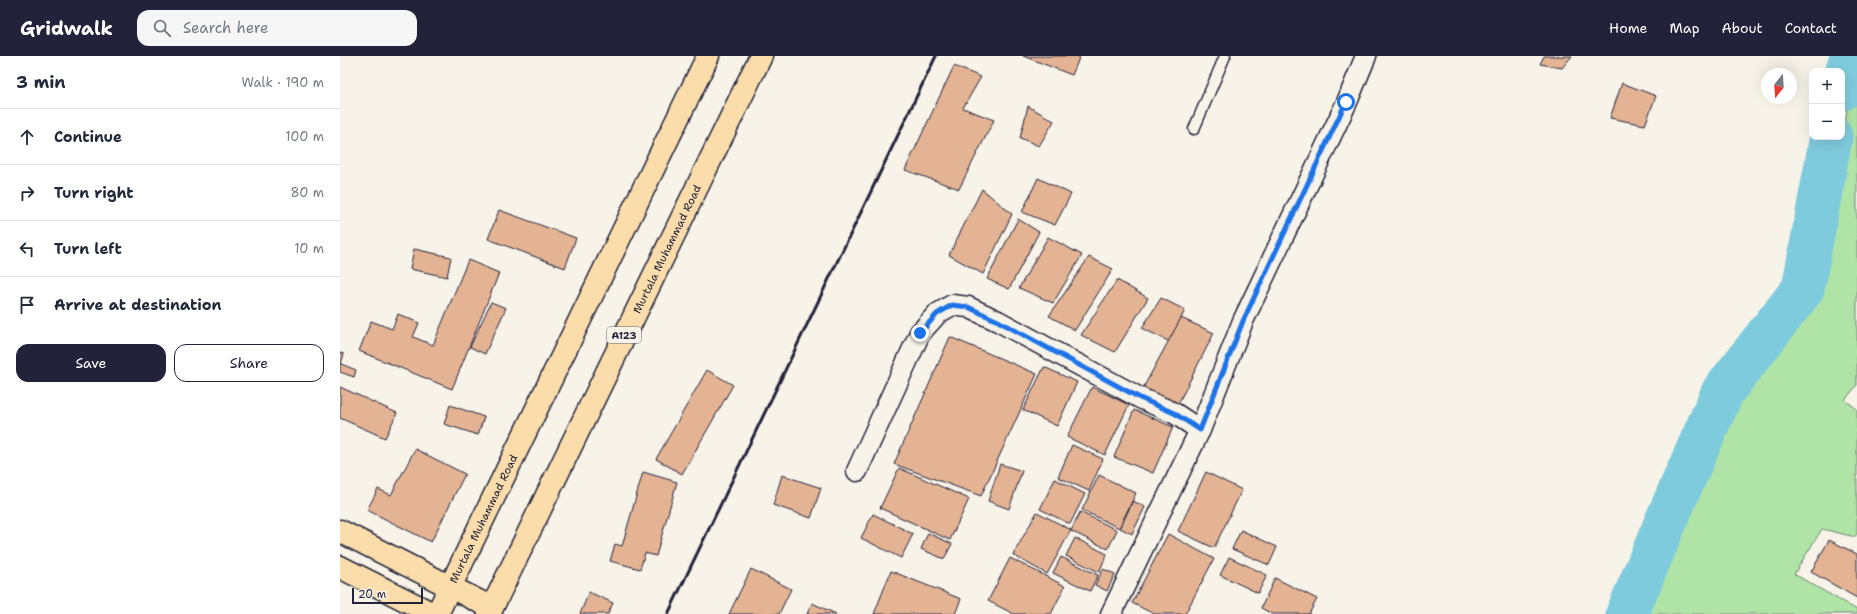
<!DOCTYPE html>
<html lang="en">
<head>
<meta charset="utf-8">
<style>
	body { margin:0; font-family:"Shantell Sans",sans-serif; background:#f6f6f7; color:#1f2937 }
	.controls { position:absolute; right:12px; top:12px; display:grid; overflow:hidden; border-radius:8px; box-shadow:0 4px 16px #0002 }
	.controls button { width:36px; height:36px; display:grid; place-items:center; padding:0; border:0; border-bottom:1px solid #e0e1e3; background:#fff; color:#1f2937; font:20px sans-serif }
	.compass { position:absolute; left:1421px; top:12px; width:36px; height:36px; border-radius:50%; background:#fff; box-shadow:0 4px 16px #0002; rotate:197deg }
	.scale { position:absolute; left:12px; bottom:10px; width:71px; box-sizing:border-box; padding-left:4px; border:2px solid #22223b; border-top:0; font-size:11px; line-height:14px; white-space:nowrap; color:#22223b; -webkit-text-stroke:3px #f7f3e8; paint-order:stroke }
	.stop { position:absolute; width:12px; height:12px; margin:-9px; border:3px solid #1a73e8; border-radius:50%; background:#fff }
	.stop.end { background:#1a73e8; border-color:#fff; box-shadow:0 1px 4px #0008 }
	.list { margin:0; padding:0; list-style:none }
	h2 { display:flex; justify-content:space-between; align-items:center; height:52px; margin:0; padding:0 16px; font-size:17px }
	h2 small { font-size:13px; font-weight:400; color:#747a83 }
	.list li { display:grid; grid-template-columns:26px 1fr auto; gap:12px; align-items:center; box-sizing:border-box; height:56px; padding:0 16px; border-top:1px solid #e0e1e3 }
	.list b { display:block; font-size:15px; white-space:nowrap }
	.list em { font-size:13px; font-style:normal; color:#747a83 }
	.actions { display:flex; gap:8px; padding:12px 16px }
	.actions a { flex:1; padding:9px 0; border:1px solid #22223b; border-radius:12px; text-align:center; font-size:14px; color:#22223b }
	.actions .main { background:#22223b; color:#fff }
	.icon { flex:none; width:22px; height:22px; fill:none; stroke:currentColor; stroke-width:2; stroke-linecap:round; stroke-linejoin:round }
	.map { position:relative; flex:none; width:1517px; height:558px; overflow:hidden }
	header { display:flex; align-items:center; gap:24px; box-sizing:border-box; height:56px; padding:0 20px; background:#22223b; color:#fff }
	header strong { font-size:19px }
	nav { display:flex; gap:22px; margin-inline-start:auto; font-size:14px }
	.search { width:280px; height:36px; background:#f6f6f7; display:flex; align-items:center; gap:10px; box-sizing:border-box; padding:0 14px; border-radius:12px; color:#747a83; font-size:15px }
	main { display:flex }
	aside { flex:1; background:#fff }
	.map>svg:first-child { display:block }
	.green { fill:#b0e4a6; stroke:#698370 }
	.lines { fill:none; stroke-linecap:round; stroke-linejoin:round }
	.river { stroke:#7fcbde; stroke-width:43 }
	.building { fill:#e3b394; stroke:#22223b }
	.service-casing { stroke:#22223b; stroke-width:13 }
	.minor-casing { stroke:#22223b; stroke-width:23 }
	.primary-casing { stroke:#22223b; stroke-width:25 }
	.trunk-casing { stroke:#22223b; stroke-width:25 }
	.service { stroke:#f7f3e8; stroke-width:10 }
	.minor { stroke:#f7f3e8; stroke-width:20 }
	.primary { stroke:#faddab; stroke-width:22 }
	.trunk { stroke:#faddab; stroke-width:22 }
	.rail { stroke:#22223b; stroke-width:3 }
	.route { stroke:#1a73e8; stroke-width:5 }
	.labels { text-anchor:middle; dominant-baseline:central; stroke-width:3.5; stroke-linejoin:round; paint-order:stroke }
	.shield { fill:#f7f3e8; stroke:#62616f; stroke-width:1 }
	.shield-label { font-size:10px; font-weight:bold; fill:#22223b }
	.street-label { font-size:11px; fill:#22223b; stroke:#f7f3e8 }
</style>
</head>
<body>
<header>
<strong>Gridwalk</strong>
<div class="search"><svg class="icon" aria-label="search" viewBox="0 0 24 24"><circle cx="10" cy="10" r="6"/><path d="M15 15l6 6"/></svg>Search here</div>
<nav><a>Home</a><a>Map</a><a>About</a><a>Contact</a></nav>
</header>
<main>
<aside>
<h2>3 min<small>Walk · 190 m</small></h2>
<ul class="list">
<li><svg class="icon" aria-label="ahead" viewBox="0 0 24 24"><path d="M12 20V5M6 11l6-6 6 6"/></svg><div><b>Continue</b></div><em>100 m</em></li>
<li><svg class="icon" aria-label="right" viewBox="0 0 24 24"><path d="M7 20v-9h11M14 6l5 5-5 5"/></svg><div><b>Turn right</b></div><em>80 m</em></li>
<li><svg class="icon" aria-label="left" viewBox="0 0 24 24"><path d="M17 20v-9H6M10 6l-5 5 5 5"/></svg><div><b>Turn left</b></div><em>10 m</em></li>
<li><svg class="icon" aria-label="arrive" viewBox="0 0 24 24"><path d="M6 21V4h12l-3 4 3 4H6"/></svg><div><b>Arrive at destination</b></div></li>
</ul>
<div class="actions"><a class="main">Save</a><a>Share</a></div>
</aside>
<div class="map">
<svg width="1517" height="558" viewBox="0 0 1517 558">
	<rect width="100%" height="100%" fill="#f7f3e8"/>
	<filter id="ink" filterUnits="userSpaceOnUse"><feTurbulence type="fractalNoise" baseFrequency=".025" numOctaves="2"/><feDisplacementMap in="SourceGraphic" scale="8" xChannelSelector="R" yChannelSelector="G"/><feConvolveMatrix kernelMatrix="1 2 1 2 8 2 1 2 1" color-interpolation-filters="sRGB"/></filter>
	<g filter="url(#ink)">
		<!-- green -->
		<polygon class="green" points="1517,10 1517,329 1505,344 1517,353 1517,477 1515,481 1482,473 1454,518 1517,554 1517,558 1297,558 1392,342 1471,238 1508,49"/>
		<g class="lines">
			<!-- river -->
			<g class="river">
				<polyline points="1502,33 1511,0"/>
				<polyline points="1287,558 1332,451 1383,335 1463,233 1491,81"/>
			</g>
		</g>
		<!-- building -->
		<g class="building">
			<polygon points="683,0 740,0 732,19"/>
			<polygon points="1204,0 1232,0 1222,12 1200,8"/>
			<polygon points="614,10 641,21 623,52 654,64 619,133 565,114"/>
			<polygon points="1282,27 1316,40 1305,69 1270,62"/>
			<polygon points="688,50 714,65 699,90 680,82"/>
			<polygon points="698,122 731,138 715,169 682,156"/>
			<polygon points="642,133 672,158 643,218 609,199"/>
			<polygon points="159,154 236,182 225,212 148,183"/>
			<polygon points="678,163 699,176 669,233 647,223"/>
			<polygon points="708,181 742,199 713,247 679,232"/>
			<polygon points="74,193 111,201 107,221 70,213"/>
			<polygon points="749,201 773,213 735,274 709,260"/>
			<polygon points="128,204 159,217 112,333 19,295 31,265 52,273 58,258 79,267 73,281 93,289"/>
			<polygon points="777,224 808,242 775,296 741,279"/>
			<polygon points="821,242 845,254 830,286 802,272"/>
			<polygon points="151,246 166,252 145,298 130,291"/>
			<polygon points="841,262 874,277 837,350 802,334"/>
			<polygon points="610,281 697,318 641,440 554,408"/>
			<polygon points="0,297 4,298 1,308 16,314 14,321 0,316"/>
			<polygon points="704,311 737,326 717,370 683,354"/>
			<polygon points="367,314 393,329 342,418 316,403"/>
			<polygon points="0,331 57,357 45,382 0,362"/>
			<polygon points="752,331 789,349 765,399 727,381"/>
			<polygon points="110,349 144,361 138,379 104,368"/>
			<polygon points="794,354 833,371 813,417 774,401"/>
			<polygon points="732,389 763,403 749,435 718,421"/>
			<polygon points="75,393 125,418 91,486 27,454 38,433 51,439"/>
			<polygon points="660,408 682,415 669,453 648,445"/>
			<polygon points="559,412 629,443 610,484 540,452"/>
			<polygon points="303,416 337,426 316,500 305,497 300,513 270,505 275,488 282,490"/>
			<polygon points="866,416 902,434 874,492 838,475"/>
			<polygon points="442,419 481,432 471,462 433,449"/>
			<polygon points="759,419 796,437 779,472 742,454"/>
			<polygon points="715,423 745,438 730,468 700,453"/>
			<polygon points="793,445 805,451 792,478 780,472"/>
			<polygon points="697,456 731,474 707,518 673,499"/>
			<polygon points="740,456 777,474 768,493 731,475"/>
			<polygon points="533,458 573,478 561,502 521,482"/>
			<polygon points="901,474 937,491 929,509 892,493"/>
			<polygon points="588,477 612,488 604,503 581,493"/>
			<polygon points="828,478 874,503 845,558 814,558 792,547"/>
			<polygon points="735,482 767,498 759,516 726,500"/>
			<polygon points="1489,484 1517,498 1517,542 1471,516"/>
			<polygon points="721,501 758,519 750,535 713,517"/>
			<polygon points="889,501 927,519 918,537 880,519"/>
			<polygon points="670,502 725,530 711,558 674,558 648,545"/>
			<polygon points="411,513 451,533 439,558 389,558"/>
			<polygon points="763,513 775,518 767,535 755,529"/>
			<polygon points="551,515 621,543 615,558 534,558"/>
			<polygon points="935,522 977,543 969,558 932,558 921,552"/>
			<polygon points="249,536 273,547 268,558 240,558"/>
			<polygon points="472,547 496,558 467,558"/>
		</g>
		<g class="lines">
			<!-- service casing -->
			<g class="service-casing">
				<polyline id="service" points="854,73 885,0"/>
			</g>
			<!-- minor casing -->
			<g class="minor-casing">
				<g id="minor">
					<polyline points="517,415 580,277 597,258 612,249 628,251 658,265 800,342 834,357 860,374"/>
					<polyline points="771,558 860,374 903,265 1007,46 1026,0"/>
				</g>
			</g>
			<!-- primary casing -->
			<g class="primary-casing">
				<g id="primary">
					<polyline points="0,475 152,552"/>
					<polyline points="0,511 93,558"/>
				</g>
			</g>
			<!-- trunk casing -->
			<g class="trunk-casing">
				<g id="trunk">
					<path id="s1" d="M97 558 368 0"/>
					<path id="s2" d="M149 558 421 0"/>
				</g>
			</g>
			<!-- service -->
			<use href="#service" class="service"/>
			<!-- minor -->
			<use href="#minor" class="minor"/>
			<!-- primary -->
			<use href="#primary" class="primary"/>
			<!-- trunk -->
			<use href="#trunk" class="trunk"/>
			<!-- rail -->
			<polyline class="rail" points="328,558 596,0"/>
		</g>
	</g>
	<g class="lines" filter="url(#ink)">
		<!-- route -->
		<polyline class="route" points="580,277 597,258 612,249 628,251 658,265 800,342 834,357 860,374 903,265 1006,46"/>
	</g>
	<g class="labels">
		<!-- shield labels -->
		<rect class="shield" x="267" y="271" width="34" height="16" rx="3"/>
		<g class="shield-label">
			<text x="284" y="279">A123</text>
		</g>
		<!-- street labels -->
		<g class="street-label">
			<text stroke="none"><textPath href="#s2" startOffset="406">Murtala Muhammad Road</textPath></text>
			<text stroke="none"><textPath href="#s1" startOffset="106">Murtala Muhammad Road</textPath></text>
		</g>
	</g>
</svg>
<div class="controls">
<button>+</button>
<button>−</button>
</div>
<svg class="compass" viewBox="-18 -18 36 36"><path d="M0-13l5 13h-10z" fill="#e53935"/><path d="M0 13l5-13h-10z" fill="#747a83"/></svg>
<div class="scale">20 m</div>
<div class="stop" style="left:1006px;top:46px"></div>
<div class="stop end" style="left:580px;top:277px"></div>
</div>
</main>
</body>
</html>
